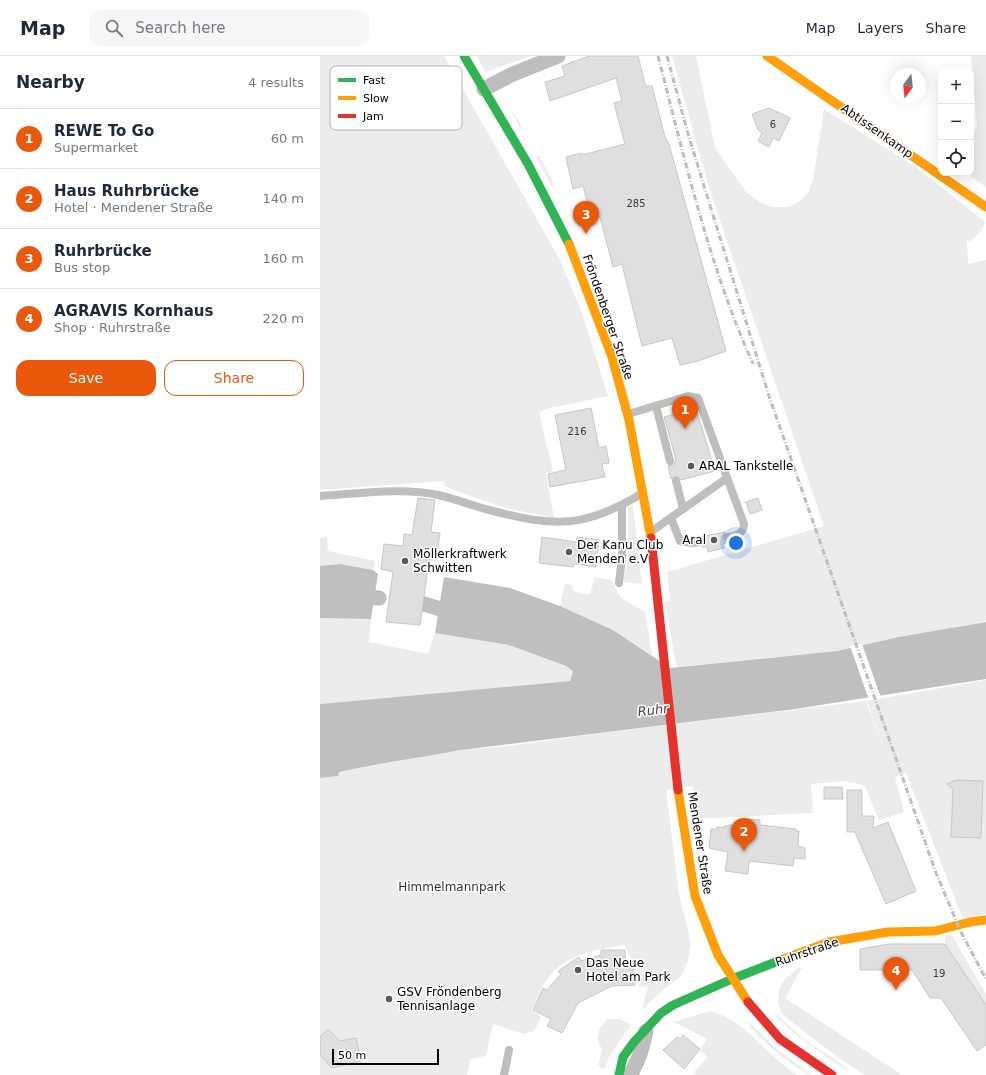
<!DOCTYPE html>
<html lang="en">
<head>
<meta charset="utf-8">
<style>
	body { margin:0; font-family:"DejaVu Sans",sans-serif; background:#f6f6f7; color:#1f2937 }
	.controls { position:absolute; right:12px; top:12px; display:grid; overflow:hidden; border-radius:8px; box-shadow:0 4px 16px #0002 }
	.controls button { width:36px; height:36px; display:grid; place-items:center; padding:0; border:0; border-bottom:1px solid #e0e1e3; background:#fff; color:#1f2937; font:20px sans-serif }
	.compass { position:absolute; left:570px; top:12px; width:36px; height:36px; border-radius:50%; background:#fff; box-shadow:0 4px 16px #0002; rotate:195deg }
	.scale { position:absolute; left:12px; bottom:10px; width:107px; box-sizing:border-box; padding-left:4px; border:2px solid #000; border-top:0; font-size:11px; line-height:14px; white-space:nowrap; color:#000; -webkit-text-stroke:3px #fff; paint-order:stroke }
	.you { position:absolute; left:416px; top:487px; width:14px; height:14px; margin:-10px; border:3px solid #fff; border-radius:50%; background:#1a73e8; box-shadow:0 0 0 6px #1a73e833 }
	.badge { display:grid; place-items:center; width:26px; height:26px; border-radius:50%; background:#ea580c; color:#fff; font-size:13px; font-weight:700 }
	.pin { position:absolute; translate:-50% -33px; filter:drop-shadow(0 1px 2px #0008) }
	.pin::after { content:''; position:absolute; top:21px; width:14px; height:12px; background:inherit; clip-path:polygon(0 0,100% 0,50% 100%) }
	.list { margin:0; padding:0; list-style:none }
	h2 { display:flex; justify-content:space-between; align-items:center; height:52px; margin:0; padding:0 16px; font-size:17px }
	h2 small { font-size:13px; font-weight:400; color:#747a83 }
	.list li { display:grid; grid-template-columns:26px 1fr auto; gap:12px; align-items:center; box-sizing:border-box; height:60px; padding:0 16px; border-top:1px solid #e0e1e3 }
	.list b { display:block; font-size:15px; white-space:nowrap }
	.list p { margin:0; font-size:13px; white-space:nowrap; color:#747a83 }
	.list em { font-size:13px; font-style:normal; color:#747a83 }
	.actions { display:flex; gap:8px; padding:12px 16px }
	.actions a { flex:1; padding:9px 0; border:1px solid #ea580c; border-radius:12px; text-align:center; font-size:14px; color:#ea580c }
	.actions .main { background:#ea580c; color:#fff }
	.icon { flex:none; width:22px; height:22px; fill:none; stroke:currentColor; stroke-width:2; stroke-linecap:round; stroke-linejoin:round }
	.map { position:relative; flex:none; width:666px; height:1019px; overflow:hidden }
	header { display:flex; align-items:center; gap:24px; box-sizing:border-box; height:56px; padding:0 20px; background:#fff; border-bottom:1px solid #e0e1e3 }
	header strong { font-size:19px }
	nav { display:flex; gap:22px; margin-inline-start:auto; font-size:14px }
	.search { width:280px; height:36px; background:#f6f6f7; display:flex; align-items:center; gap:10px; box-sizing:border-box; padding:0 14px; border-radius:12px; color:#747a83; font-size:15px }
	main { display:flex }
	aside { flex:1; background:#fff }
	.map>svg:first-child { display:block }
	.green { fill:#ececec }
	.water { fill:#bfbfbf }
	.pier { fill:#fff }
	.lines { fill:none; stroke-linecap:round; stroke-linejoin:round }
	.canal { stroke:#bfbfbf; stroke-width:15 }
	.building { fill:#dfdfdf; stroke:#c7c7c7 }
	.lane { stroke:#bebebe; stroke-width:8 }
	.street { stroke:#bebebe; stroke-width:15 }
	.fast { stroke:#30b455; stroke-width:9 }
	.slow { stroke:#ff9f0a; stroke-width:9 }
	.jam { stroke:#e5322d; stroke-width:9 }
	.rail { stroke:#bebebe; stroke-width:3; stroke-dasharray:6 2 1 2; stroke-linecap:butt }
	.poi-dot { fill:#595959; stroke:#fff; stroke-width:1.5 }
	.labels { text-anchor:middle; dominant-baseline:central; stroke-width:3; stroke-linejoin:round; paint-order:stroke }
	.number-label { font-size:10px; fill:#383838 }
	.street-label { font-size:12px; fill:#000; stroke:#fff }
	.poi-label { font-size:12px; fill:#000; stroke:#fff; text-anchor:start }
	.park-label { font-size:12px; fill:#333; stroke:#fff }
	.water-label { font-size:13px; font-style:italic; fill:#444; stroke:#fff }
	.key { fill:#fff; stroke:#b2b2b2; stroke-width:1 }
	.key-label { font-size:11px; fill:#000 }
</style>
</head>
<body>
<header>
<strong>Map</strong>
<div class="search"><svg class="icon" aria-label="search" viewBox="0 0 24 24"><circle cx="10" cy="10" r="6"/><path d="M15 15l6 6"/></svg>Search here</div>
<nav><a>Map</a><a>Layers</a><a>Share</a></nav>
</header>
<main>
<aside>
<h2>Nearby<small>4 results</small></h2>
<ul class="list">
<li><span class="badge">1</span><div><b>REWE To Go</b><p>Supermarket</p></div><em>60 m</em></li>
<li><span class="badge">2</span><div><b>Haus Ruhrbrücke</b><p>Hotel · Mendener Straße</p></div><em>140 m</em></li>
<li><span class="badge">3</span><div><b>Ruhrbrücke</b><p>Bus stop</p></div><em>160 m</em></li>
<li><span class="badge">4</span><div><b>AGRAVIS Kornhaus</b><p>Shop · Ruhrstraße</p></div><em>220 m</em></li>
</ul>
<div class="actions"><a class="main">Save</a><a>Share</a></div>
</aside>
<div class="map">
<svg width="666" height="1019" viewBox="0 0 666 1019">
	<rect width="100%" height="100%" fill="#fff"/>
	<!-- green -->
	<g class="green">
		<polygon points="0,0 124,0 240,204 262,257 288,340 230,352 219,356 233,416 226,417 234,462 185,452 126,431 123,425 0,434"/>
		<polygon points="156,0 210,0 166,16"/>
		<path d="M352 0H376L395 92 427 137 440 146 452 151H469L479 146 489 135 493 124 504 53 597 112 664 165C665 175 655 182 647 186L648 208 666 204V565L517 595 357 611 344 547 350 544 347 516 504 470 390 135Z"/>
		<polygon points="651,0 666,0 666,131 646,117 651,117 651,76 657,72"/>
		<polygon points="190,52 202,70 200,72"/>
		<polygon points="219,99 234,128 232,131 216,100"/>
		<polygon points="313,449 322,528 303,526 308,503 308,452"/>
		<polygon points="7,481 8,495 55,505 53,514 20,508 0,510 0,482"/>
		<polygon points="275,521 291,524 301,542 325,556 332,599 293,574 240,550 245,527 251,529 254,535 262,538 270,538"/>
		<polygon points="0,562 51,563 49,586 108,598 115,577 189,589 246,610 253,615 250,625 0,648"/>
		<path d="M666 624V858L643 863 586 717 575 721 584 756 559 764 545 730 525 725 491 728 493 757 376 763 373 730 346 734 359 838 371 887 368 905 361 921 345 932 322 954 328 930 319 931 317 912 313 908 305 889C272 894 240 899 222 931 218 939 215 947 212 954L221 961 214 975 203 978 173 968 166 1000 150 1003 147 1019H0V722L18 720V716L141 694 188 690 282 677 546 645 569 707 547 645Z"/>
		<polygon points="631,878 666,938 666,949 625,888 625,880"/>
		<polygon points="478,912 482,912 465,942 582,1019 545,1019 515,999 463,959 458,948 459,934 464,924"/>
		<path d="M390 955C424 963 447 1000 477 1019H376L374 1016 388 1001 380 995 387 983 354 966Z"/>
		<polygon points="454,958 456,958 482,982 527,1012 526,1014 476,979"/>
		<polygon points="287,963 300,963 311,969 292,996 284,1013 278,1010 282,994 277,982 280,972"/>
		<path d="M428 965 454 991 492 1019C482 1019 427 974 428 965Z"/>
	</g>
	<!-- water -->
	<g class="water">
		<polygon points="20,508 53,514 58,518 51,563 0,562 0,510"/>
		<path d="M124 521 190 532 240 550 293 574 350 612 517 595 579 581 666 566V623L475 653 141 694C100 702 59 707 19 716L18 720 0 722V648L250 625 253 615 246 610 189 589 115 577Z"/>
	</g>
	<!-- pier -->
	<polygon class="pier" points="542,588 561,642 549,644 530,590"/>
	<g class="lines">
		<!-- canal -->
		<g class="canal">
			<polyline points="0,538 59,542"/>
			<polyline points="104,548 137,558"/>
		</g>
	</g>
	<!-- building -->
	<g class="building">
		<polygon points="269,0 318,0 326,31 332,30 345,81 349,88 406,295 378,305 360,309 352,282 322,290 302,208 293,211 280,161 272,163 263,130 253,133 246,101 261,97 262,99 305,88 294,47 302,45 296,22 230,45 225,26 245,20 242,10"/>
		<polygon points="449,52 470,62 459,85 453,82 449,91 438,85 442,77 438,74 432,58"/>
		<polygon points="271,352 279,392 286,390 289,407 282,408 285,421 230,431 228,418 246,414 235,359"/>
		<polygon points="376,352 395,415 361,424 357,420 351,423 348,410 354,409 356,403 344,361"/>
		<polygon points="98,442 115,444 111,476 120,477 116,504 109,504 100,569 66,566 73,516 61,513 64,488 83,490 84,478 92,479"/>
		<polygon points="438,442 442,454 430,458 426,446"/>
		<polygon points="405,476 402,482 405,486 408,486 403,488 404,492 388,496 387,491 382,491 386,489 386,485 384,481 380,481"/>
		<polygon points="222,481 257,486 257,481 279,484 276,511 254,508 253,511 219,507"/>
		<polygon points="636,724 663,725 661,782 631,781 633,733 627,728"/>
		<polygon points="504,731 522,731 523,743 504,743"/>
		<polygon points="527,734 542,734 542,760 554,760 553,772 568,766 596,835 566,848 535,776 527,776"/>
		<polygon points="428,763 440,764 440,769 476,773 476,775 479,775 478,790 485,792 485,803 474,802 473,810 429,805 428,818 405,815 408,796 389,792 391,773 397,773 397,771 404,772 404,770 410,769 427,771"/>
		<polygon points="569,888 625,888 666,949 666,989 657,995 621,942 610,942 592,914 540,914 540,893"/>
		<polygon points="281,894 305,894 306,913 314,913 315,929 292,930 258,947 242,977 227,970 231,963 213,954 223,932 227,934 241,918 238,915 259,901 261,905 281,899"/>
		<polygon points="8,973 20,985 36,982 41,1005 12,1012 0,999 0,981"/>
		<polygon points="363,979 380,993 364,1013 343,994 357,981 360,983"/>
	</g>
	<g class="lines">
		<!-- lane -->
		<g class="lane">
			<polyline points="336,350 350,405"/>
			<path d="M308 358 368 340 378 342 424 468C424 478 415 480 407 481"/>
			<polyline points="356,425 363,453"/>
			<path d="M0 440C36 438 83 431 118 439 137 443 155 451 173 455 236 471 265 472 321 438"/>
			<polyline points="351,462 360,485 371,487 381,486"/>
			<polyline points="332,475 407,422"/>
			<polyline points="299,527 302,502 302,450"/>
			<polyline points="184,1019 189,994"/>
		</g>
		<!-- street -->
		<g class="street">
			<polyline points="164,33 193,18 238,0"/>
			<path d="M310 1019C319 1005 323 991 326 975"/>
		</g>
		<!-- fast -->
		<g class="fast">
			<polyline points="144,0 208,108 249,188"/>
			<polyline points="299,1019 303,1001 314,986 341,957 353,949 412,923 461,904"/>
		</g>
		<!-- slow -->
		<g class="slow">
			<polyline points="447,0 666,151"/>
			<polyline points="249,188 292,301 309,364 331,482"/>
			<polyline points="358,734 375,840 398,899 428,946"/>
			<polyline points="461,904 509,886 568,876 615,875 650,866 666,864"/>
		</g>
		<!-- jam -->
		<g class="jam">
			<polyline points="331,482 358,734"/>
			<polyline points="428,946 460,983 512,1019"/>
		</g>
		<!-- rail -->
		<g class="rail">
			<path d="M338 0C365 104 389 210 433 308"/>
			<polyline points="347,0 368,78 449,340 616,817 641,876 666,923"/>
		</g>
	</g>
	<!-- markers -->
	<g class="poi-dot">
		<circle cx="371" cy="410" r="4"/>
		<circle cx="394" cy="484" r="4"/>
		<circle cx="249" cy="496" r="4"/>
		<circle cx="85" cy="505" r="4"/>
		<circle cx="258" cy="914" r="4"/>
		<circle cx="69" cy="943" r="4"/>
	</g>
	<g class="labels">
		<!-- number labels -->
		<g class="number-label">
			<text x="453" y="68">6</text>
			<text x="316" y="147">285</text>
			<text x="257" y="375">216</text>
			<text x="619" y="917">19</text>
		</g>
		<!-- street labels -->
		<g class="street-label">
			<text transform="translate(557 75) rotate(35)">Abtissenkamp</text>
			<text transform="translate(288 261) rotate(71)">Fröndenberger Straße</text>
			<text transform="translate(380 787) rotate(81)">Mendener Straße</text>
			<text transform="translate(487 896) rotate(-19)">Ruhrstraße</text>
		</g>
		<!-- poi labels -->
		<g class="poi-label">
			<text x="379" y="410">ARAL Tankstelle</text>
			<text x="386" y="484" text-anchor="end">Aral</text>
			<text x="257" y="489">Der Kanu Club<tspan x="257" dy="14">Menden e.V</tspan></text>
			<text x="93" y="498">Möllerkraftwerk<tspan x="93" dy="14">Schwitten</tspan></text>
			<text x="266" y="907">Das Neue<tspan x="266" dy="14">Hotel am Park</tspan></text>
			<text x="77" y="936">GSV Fröndenberg<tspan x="77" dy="14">Tennisanlage</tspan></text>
		</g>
		<!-- park labels -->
		<g class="park-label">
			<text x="132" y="831">Himmelmannpark</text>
		</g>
		<!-- water labels -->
		<g class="water-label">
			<text transform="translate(333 654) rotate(-7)">Ruhr</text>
		</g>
	</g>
	<!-- legend -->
	<rect x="10" y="10" width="132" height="64" rx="6" class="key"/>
	<rect x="18" y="22" width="18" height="4" fill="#30b455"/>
	<rect x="18" y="40" width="18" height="4" fill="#ff9f0a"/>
	<rect x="18" y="58" width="18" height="4" fill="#e5322d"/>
	<g class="key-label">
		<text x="43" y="28">Fast</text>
		<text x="43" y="46">Slow</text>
		<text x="43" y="64">Jam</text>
	</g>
</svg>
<div class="controls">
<button>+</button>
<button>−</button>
<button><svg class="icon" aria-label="locate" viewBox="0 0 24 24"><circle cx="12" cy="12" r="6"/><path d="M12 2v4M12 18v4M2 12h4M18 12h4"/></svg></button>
</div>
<svg class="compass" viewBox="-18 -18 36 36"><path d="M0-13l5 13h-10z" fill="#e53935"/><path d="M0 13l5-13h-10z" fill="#747a83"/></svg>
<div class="scale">50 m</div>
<div class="you"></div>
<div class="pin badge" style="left:365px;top:373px">1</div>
<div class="pin badge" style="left:424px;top:795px">2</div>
<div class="pin badge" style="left:266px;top:178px">3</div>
<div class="pin badge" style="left:576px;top:934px">4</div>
</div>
</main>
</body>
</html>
